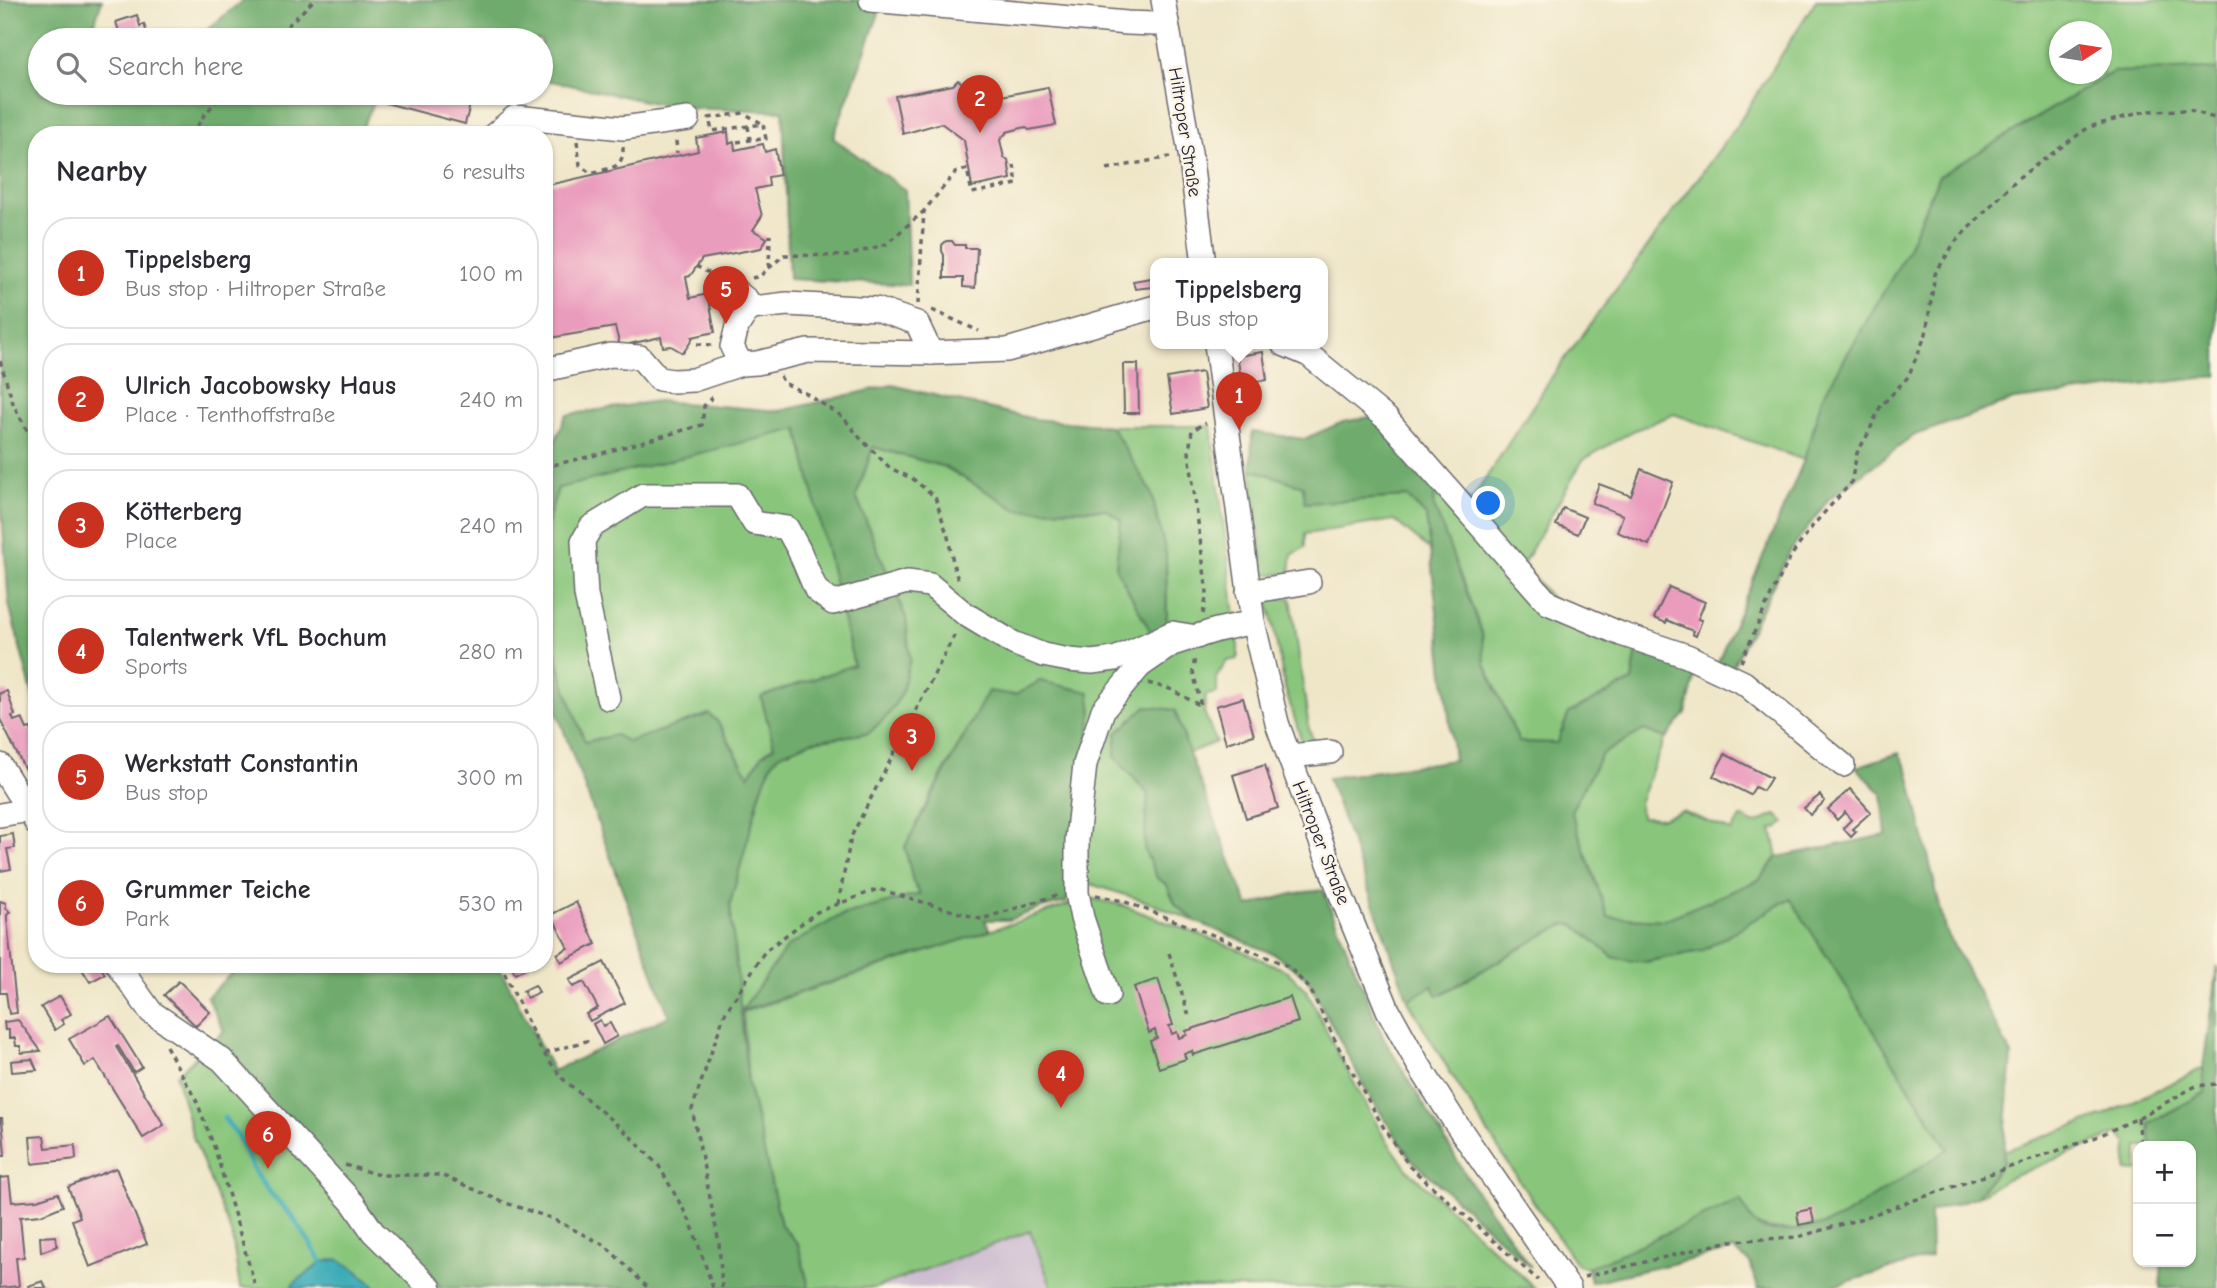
<!DOCTYPE html>
<html lang="en">
<head>
<meta charset="utf-8">
<style>
	body { margin:0; font-family:"Comic Neue",sans-serif; background:#f2f2f3; color:#2b2b33 }
	.controls { position:absolute; right:21px; bottom:21px; display:grid; overflow:hidden; border-radius:14px; box-shadow:0 2px 5px #0004 }
	.controls button { width:63px; height:63px; display:grid; place-items:center; padding:0; border:0; border-bottom:2px solid #e1e1e2; background:#fff; color:#2b2b33; font:35px sans-serif }
	.compass { position:absolute; left:2049px; top:21px; width:63px; height:63px; border-radius:50%; background:#fff; box-shadow:0 2px 5px #0004; rotate:78deg }
	.you { position:absolute; left:1489px; top:504px; width:24px; height:24px; margin:-18px; border:5px solid #fff; border-radius:50%; background:#1a73e8; box-shadow:0 0 0 10px #1a73e833 }
	.badge { display:grid; place-items:center; width:46px; height:46px; border-radius:50%; background:#c8321e; color:#fff; font-size:23px; font-weight:700 }
	.pin { position:absolute; translate:-50% -58px; filter:drop-shadow(0 2px 4px #0008) }
	.pin::after { content:''; position:absolute; top:37px; width:24px; height:21px; background:inherit; clip-path:polygon(0 0,100% 0,50% 100%) }
	.popup { position:absolute; left:1150px; top:258px; width:178px; height:91px; box-sizing:border-box; display:grid; place-content:center; border-radius:14px; background:#fff; filter:drop-shadow(0 2px 5px #0005); font-size:23px; white-space:nowrap; color:#7c7c81 }
	.popup b { font-size:26px; color:#2b2b33 }
	.popup::after { content:''; position:absolute; left:50%; top:100%; margin-left:-14px; border:14px solid transparent; border-top-color:#fff }
	.list { margin:0; padding:0; list-style:none }
	h2 { display:flex; justify-content:space-between; align-items:center; height:91px; margin:0; padding:0 28px; font-size:30px }
	h2 small { font-size:23px; font-weight:400; color:#7c7c81 }
	.list li { display:grid; grid-template-columns:46px 1fr auto; gap:21px; align-items:center; box-sizing:border-box; height:112px; margin:0 14px 14px; padding:0 14px; border:2px solid #e1e1e2; border-radius:28px }
	.list b { display:block; font-size:26px; white-space:nowrap }
	.list p { margin:0; font-size:23px; white-space:nowrap; color:#7c7c81 }
	.list em { font-size:23px; font-style:normal; color:#7c7c81 }
	.icon { flex:none; width:38px; height:38px; fill:none; stroke:currentColor; stroke-width:2; stroke-linecap:round; stroke-linejoin:round }
	.map { position:relative; flex:none; width:2217px; height:1288px; overflow:hidden }
	.search { position:absolute; background:#fff; box-shadow:0 2px 5px #0004; left:28px; top:28px; width:525px; height:77px; display:flex; align-items:center; gap:18px; box-sizing:border-box; padding:0 24px; border-radius:38px; color:#7c7c81; font-size:26px }
	.panel { position:absolute; background:#fff; box-shadow:0 2px 5px #0004; left:28px; top:126px; width:525px; height:847px; border-radius:28px }
	.map>svg:first-child { display:block }
	.industrial { fill:#cebed1 }
	.green { fill:#89c67c; stroke:#56745c; stroke-width:2; fill-rule:evenodd }
	.forest { fill:#6eab6c; stroke:#486654; stroke-width:2 }
	.water { fill:#3babb7; stroke:#2e6679; stroke-width:2 }
	.lines { fill:none; stroke-linecap:round; stroke-linejoin:round }
	.stream { stroke:#3babb7; stroke-width:5 }
	.building { fill:#ea9cbd }
	.minor-casing { stroke:#6a676c; stroke-width:26 }
	.path { stroke:#6a676c; stroke-width:3.5; stroke-dasharray:5 5; stroke-linecap:butt }
	.minor { stroke:#fff; stroke-width:23 }
	.labels { text-anchor:middle; dominant-baseline:central; stroke-width:5; stroke-linejoin:round; paint-order:stroke }
	.street-label { font-size:19px; fill:#22223b; stroke:#fcf5e5 }
</style>
</head>
<body>
<div class="map">
<svg width="2217" height="1288" viewBox="0 0 2217 1288">
	<rect width="100%" height="100%" fill="#fcf5e5"/>
	<filter id="ink" filterUnits="userSpaceOnUse"><feTurbulence type="fractalNoise" baseFrequency=".0143" numOctaves="2"/><feDisplacementMap in="SourceGraphic" scale="14" xChannelSelector="R" yChannelSelector="G"/><feConvolveMatrix kernelMatrix="1 2 1 2 8 2 1 2 1" color-interpolation-filters="sRGB"/></filter>
	<filter id="wash" filterUnits="userSpaceOnUse"><feTurbulence type="fractalNoise" baseFrequency=".00686" numOctaves="4" result="noise"/><feDisplacementMap in="SourceGraphic" scale="28" xChannelSelector="R" yChannelSelector="G"/><feGaussianBlur stdDeviation="1.57" result="paint"/><feColorMatrix in="noise" values="0 0 0 0 0 0 0 0 0 0 0 0 0 0 0 0 0 1.4 0 .05"/><feComposite in="paint" operator="in"/></filter>
	<g filter="url(#wash)">
		<rect width="100%" height="100%" fill="#efe6c8"/>
		<!-- industrial -->
		<polygon class="industrial" points="1031,1231 1052,1288 875,1288"/>
		<!-- green -->
		<g class="green">
			<path d="M1816 0H2217V70L2113 72 1939 176 1904 257 1822 398 1804 460 1674 414 1633 431 1583 460 1523 564 1551 598 1637 649 1632 681 1569 713 1557 743 1519 742 1485 664 1482 633 1432 502 1438 483 1471 501 1553 375 1738 124ZM2060 32H2102V74H2060Z"/>
			<polygon points="1111,426 1211,426 1238,639 1238,659 1227,661 1217,676 1217,693 1206,695 1204,712 1216,742 1189,753 1175,710 1117,733 1115,756 1148,794 1144,849 1157,878 1167,885 1176,905 1197,922 1145,901 1068,877 1040,681 1015,695 988,692 936,786 905,847 913,882 921,894 841,915 792,945 740,1012 730,904 761,790 771,765 778,755 812,741 869,733 906,618 856,497 873,447 945,467 1018,510 1106,509 1121,520 1116,568 1167,626 1166,554 1151,492"/>
			<path d="M798 428 854 665 761 697 774 746 762 755 749 777 717 721 709 715 628 742 616 735 585 742C563 683 544 633 544 568 544 554 544 539 547 525 549 513 554 500 558 488Z"/>
			<polygon points="1251,469 1303,486 1306,503 1408,497 1426,516 1430,550 1394,520 1305,534 1305,547 1292,555 1290,574 1264,574"/>
			<polygon points="1268,598 1291,598 1309,729 1315,745 1303,745 1285,688"/>
			<polygon points="1644,730 1665,738 1639,803 1641,817 1663,818 1682,811 1731,831 1742,817 1754,824 1776,815 1785,822 1778,828 1772,829 1778,857 1759,880 1664,920 1608,917 1571,811 1602,754"/>
			<polygon points="1089,898 1122,905 1245,952 1287,971 1307,991 1336,1050 1381,1132 1407,1169 1535,1288 1052,1288 1030,1231 875,1288 809,1288 798,1244 781,1225 748,1083 743,1012"/>
			<path d="M1791 898 1948 1150 1841 1218C1813 1230 1785 1235 1756 1225L1588 1268 1577 1265C1517 1179 1459 1092 1408 1000L1433 986 1439 996 1545 934 1566 924 1575 925 1613 957 1646 962 1702 950Z"/>
			<polygon points="210,1044 442,1288 240,1288 232,1236 193,1137 176,1075"/>
			<polygon points="2203,1068 2205,1093 2149,1123 2151,1146 2138,1146 2138,1171 2126,1170 2127,1144 2119,1133 2007,1179 1976,1197 2003,1162 2004,1151 2104,1115"/>
		</g>
		<!-- forest -->
		<g class="forest">
			<polygon points="0,0 102,0 89,40 40,40 40,93 378,93 359,135 37,135 37,712 9,605 0,489"/>
			<polygon points="243,0 884,0 833,138 905,190 909,285 789,279 783,111 678,108 541,79 541,40 195,40"/>
			<polygon points="2202,69 2217,70 2217,376 2014,400 1915,435 1829,499 1789,553 1732,668 1717,664 1804,460 1822,398 1904,257 1939,176 2113,72"/>
			<path d="M892 385 1034 419 1111 426 1151 492 1166 554 1167 626 1154 638 1116 568 1121 520 1106 509 1018 510 945 467 873 447 856 497 906 618 910 660 901 695 888 715 869 733 812 741 778 755 771 765 761 790 730 904 748 1083 781 1225 798 1244 809 1288H442L210 1044 224 1031 207 997 241 964H498L553 1071 669 1016 544 677V598C551 648 567 694 585 742L616 735 628 742 709 714 717 721 749 776 762 755 774 746 761 697 854 665 798 429 558 488 547 524 544 543V469L566 415 657 401 780 411Z"/>
			<path d="M1380 415 1438 483 1433 503 1482 633 1485 664 1519 742 1557 743 1569 713 1632 681 1637 649 1697 668 1686 713 1666 738 1644 730 1602 754 1571 811 1608 917 1664 920 1759 880 1778 857 1886 835 1882 794 1856 767 1899 753 1909 772 1945 929 2012 1056 2003 1162 1976 1197 1930 1212 1931 1257 1826 1288H1758L1750 1263 1734 1250 1591 1282 1588 1268 1740 1200C1745 1207 1749 1218 1755 1224 1773 1240 1822 1226 1841 1218L1948 1149 1790 898 1702 951 1648 961H1632L1613 957 1575 925 1566 924 1545 934 1438 996 1432 986 1408 1000 1328 778 1454 760 1426 516 1407 497 1305 503 1303 486 1251 469 1252 432 1304 439 1343 422Z"/>
			<polygon points="1040,681 1089,692 1092,710 1067,902 1041,908 1008,920 985,920 990,931 741,1011 787,947 838,917 920,894 913,882 905,847 988,691 1015,695"/>
			<polygon points="1146,706 1175,710 1189,753 1248,906 1296,893 1323,890 1383,1037 1472,1185 1531,1267 1411,1159 1367,1092 1307,978 1274,954 1197,922 1176,905 1167,885 1157,878 1144,849 1148,794 1115,757 1117,733"/>
			<polygon points="2217,966 2217,1288 2160,1288 2162,1262 2191,1262 2191,1146 2151,1146 2149,1123 2205,1093 2203,1068"/>
		</g>
		<!-- water -->
		<polygon class="water" points="338,1259 355,1269 377,1288 292,1288 293,1284 322,1262"/>
		<g class="lines">
			<!-- stream -->
			<polyline class="stream" points="224,1118 237,1135 255,1172 271,1194 293,1217 324,1266"/>
		</g>
		<g id="blocks">
			<!-- building -->
			<g class="building">
				<polygon points="137,15 140,26 144,24 147,34 135,39 135,40 122,40 116,22"/>
				<polygon points="958,80 986,99 1048,87 1056,125 1029,130 1025,127 1007,132 1000,140 1004,158 1008,160 1011,179 972,187 964,140 941,123 903,134 895,96 953,85"/>
				<polygon points="389,93 473,93 465,124 386,103"/>
				<polygon points="728,132 729,144 734,142 735,150 763,144 765,152 775,149 780,175 768,177 769,186 755,189 762,216 753,230 767,238 761,248 702,259 690,276 686,277 690,298 708,294 715,332 692,337 692,340 683,353 671,346 663,347 661,337 620,346 615,327 544,339 544,186 698,151 696,138"/>
				<polygon points="946,241 952,241 955,245 965,245 965,248 977,248 975,288 963,287 963,278 944,278 944,255 942,251 942,245"/>
				<polygon points="1151,278 1152,287 1135,289 1133,281"/>
				<polygon points="1263,352 1267,380 1242,384 1237,356"/>
				<polygon points="1123,364 1138,364 1139,413 1124,413"/>
				<polygon points="1202,372 1207,408 1173,414 1167,378"/>
				<polygon points="1641,469 1673,482 1649,545 1617,532 1623,515 1592,503 1599,484 1631,496"/>
				<polygon points="1563,508 1585,517 1578,534 1556,525"/>
				<polygon points="1669,587 1705,602 1698,619 1702,620 1696,636 1692,634 1693,631 1667,620 1666,623 1654,618"/>
				<polygon points="7,691 15,715 12,716 14,721 22,718 27,729 31,728 36,746 31,748 35,757 25,770 0,719 0,693"/>
				<polygon points="1243,698 1254,735 1226,743 1216,706"/>
				<polygon points="1725,754 1771,778 1763,791 1755,787 1750,795 1713,776"/>
				<polygon points="1265,765 1278,808 1246,818 1233,775"/>
				<polygon points="1850,789 1871,812 1852,829 1856,832 1851,837 1843,828 1851,820 1845,812 1837,820 1828,809"/>
				<polygon points="1820,795 1825,801 1810,815 1804,808"/>
				<polygon points="13,834 15,848 7,849 11,869 0,871 0,836"/>
				<polygon points="0,901 6,903 6,908 10,912 7,915 7,920 17,1013 9,1014 6,993 0,993"/>
				<polygon points="576,902 596,944 561,962 557,954 568,948 555,922 544,927 544,918"/>
				<polygon points="604,962 625,1003 590,1021 586,1014 598,1008 584,982 573,987 569,980"/>
				<polygon points="91,964 99,964 105,974 90,982 82,969"/>
				<polygon points="510,964 527,964 529,967 515,974"/>
				<polygon points="1158,979 1173,1025 1169,1026 1172,1034 1177,1032 1179,1038 1187,1035 1186,1031 1290,997 1298,1022 1193,1055 1192,1051 1184,1054 1186,1059 1159,1068 1150,1041 1157,1038 1155,1030 1149,1033 1134,987"/>
				<polygon points="179,981 210,1012 196,1026 164,995"/>
				<polygon points="535,985 539,992 527,998 523,991"/>
				<polygon points="60,996 71,1014 61,1020 64,1024 55,1030 41,1007"/>
				<polygon points="110,1016 142,1067 134,1072 118,1046 116,1047 164,1125 143,1138 95,1060 85,1066 69,1039"/>
				<polygon points="18,1020 30,1036 41,1051 21,1053 21,1046 16,1046 15,1038 9,1038 9,1030 5,1030 4,1022"/>
				<polygon points="600,1020 603,1026 610,1023 617,1036 603,1044 593,1024"/>
				<polygon points="32,1059 37,1070 12,1072 11,1061"/>
				<polygon points="0,1118 2,1118 5,1156 0,1156"/>
				<polygon points="44,1136 46,1148 75,1145 76,1159 32,1164 30,1137"/>
				<polygon points="116,1168 147,1244 90,1267 72,1220 80,1217 68,1187"/>
				<polygon points="9,1177 12,1202 37,1200 58,1193 63,1206 41,1215 20,1217 24,1257 16,1258 19,1286 0,1288 0,1178"/>
				<polygon points="1811,1209 1814,1222 1799,1225 1797,1212"/>
				<polygon points="56,1236 57,1246 41,1252 40,1237"/>
				<polygon points="43,1281 46,1288 29,1288 28,1286"/>
			</g>
		</g>
	</g>
	<g filter="url(#ink)">
		<use href="#blocks" fill-opacity="0" stroke="#6a676c" stroke-width="2"/>
		<g class="lines">
			<!-- minor casing -->
			<g class="minor-casing">
				<g id="minor">
					<polyline points="871,0 1127,23 1154,24 1167,23"/>
					<polyline points="1163,0 1190,153 1204,264"/>
					<polyline points="494,135 515,117 623,128 688,119"/>
					<polyline points="726,283 747,300 752,308"/>
					<polyline points="1216,344 1253,622 1277,723 1289,756 1341,895 1388,1010 1418,1064 1453,1119 1569,1288"/>
					<polyline points="1283,344 1309,355 1387,419 1548,603 1621,634 1687,656 1744,683 1843,765"/>
					<polyline points="741,364 732,347 737,327 745,314 752,308 787,304 876,309 917,323 931,353"/>
					<polyline points="544,370 611,355 640,357 659,379 673,381 693,380 741,364 757,363 808,351 931,353 1007,350 1155,307"/>
					<polyline points="1248,592 1309,582"/>
					<polyline points="608,698 586,595 583,541 591,527 643,495 737,495 754,523 787,528 799,550 816,590 833,603 907,582 930,585 965,614 1013,643 1043,655 1069,660 1092,662 1115,659 1172,633 1197,637"/>
					<polyline points="1289,756 1330,752"/>
					<polyline points="0,765 37,824"/>
					<polyline points="0,815 29,810"/>
					<polyline points="117,964 151,1012 222,1060 353,1203 373,1232 430,1288"/>
					<polyline points="1108,995 1082,918 1077,893 1077,840 1085,764 1103,710 1140,666 1172,644 1217,630 1253,622"/>
				</g>
			</g>
			<!-- path -->
			<g class="path">
				<polyline points="273,40 314,0"/>
				<polyline points="748,126 750,140 766,139 763,124 712,131 709,118 744,113 763,124"/>
				<polyline points="192,135 204,115 224,93"/>
				<path d="M577 141 580 165 590 173C609 168 624 170 623 147"/>
				<polyline points="676,141 677,153"/>
				<polyline points="737,142 750,140"/>
				<polyline points="1107,169 1170,157"/>
				<polyline points="696,266 709,273"/>
				<polyline points="769,268 770,235"/>
				<polyline points="752,278 760,276 784,255 847,256 886,244 924,211"/>
				<polyline points="918,304 924,211 955,173 967,169 972,193 1017,184 1014,165"/>
				<polyline points="932,310 979,331"/>
				<polyline points="697,344 713,345"/>
				<polyline points="0,361 14,406 37,448"/>
				<polyline points="780,376 784,383 807,394 843,417 860,438 890,468 913,479 935,497 948,537 955,572 960,583"/>
				<polyline points="544,467 592,456 702,425 704,406 714,395"/>
				<polyline points="1203,614 1207,593 1189,452 1192,430 1206,423"/>
				<polyline points="1741,662 1771,595 1791,556 1814,524 1851,483 1857,453 1868,434 1880,407 1908,377 1926,334 1935,274 1955,242 2018,178 2089,127 2146,111 2190,110 2217,119"/>
				<polyline points="1148,683 1170,689 1201,706 1193,671 1195,656"/>
				<polyline points="1096,895 1123,901 1226,940 1288,966 1310,989 1339,1048 1385,1130 1410,1167 1538,1280"/>
				<polyline points="838,904 851,837 956,632"/>
				<polyline points="1169,953 1189,1016"/>
				<polyline points="500,964 540,1048 562,1078 629,1135 659,1166 691,1223 713,1288"/>
				<polyline points="166,1046 197,1102 215,1149 256,1288"/>
				<polyline points="545,1053 590,1040"/>
				<polyline points="2138,1118 2141,1145"/>
				<polyline points="345,1165 379,1175 441,1175 503,1202 551,1218 606,1246 648,1288"/>
				<polyline points="1584,1277 1730,1241 1798,1237 1857,1220 2094,1138 2138,1118 2196,1086 2217,1084"/>
				<polyline points="722,1288 719,1243 692,1109 724,1015 765,951 817,912 878,889 984,920 985,918 1057,895"/>
			</g>
			<!-- minor -->
			<use href="#minor" class="minor"/>
		</g>
	</g>
	<g class="labels">
		<!-- street labels -->
		<g class="street-label">
			<text transform="translate(1185 132) rotate(81)">Hiltroper Straße</text>
			<text transform="translate(1321 843) rotate(69)">Hiltroper Straße</text>
		</g>
	</g>
</svg>
<div class="controls">
<button>+</button>
<button>−</button>
</div>
<svg class="compass" viewBox="-18 -18 36 36"><path d="M0-13l5 13h-10z" fill="#e53935"/><path d="M0 13l5-13h-10z" fill="#7c7c81"/></svg>
<div class="you"></div>
<div class="pin badge" style="left:1239px;top:430px">1</div>
<div class="popup"><b>Tippelsberg</b>Bus stop</div>
<div class="pin badge" style="left:980px;top:133px">2</div>
<div class="pin badge" style="left:912px;top:771px">3</div>
<div class="pin badge" style="left:1061px;top:1108px">4</div>
<div class="pin badge" style="left:726px;top:324px">5</div>
<div class="pin badge" style="left:268px;top:1169px">6</div>
<div class="search"><svg class="icon" aria-label="search" viewBox="0 0 24 24"><circle cx="10" cy="10" r="6"/><path d="M15 15l6 6"/></svg>Search here</div>
<section class="panel">
<h2>Nearby<small>6 results</small></h2>
<ul class="list">
<li><span class="badge">1</span><div><b>Tippelsberg</b><p>Bus stop · Hiltroper Straße</p></div><em>100 m</em></li>
<li><span class="badge">2</span><div><b>Ulrich Jacobowsky Haus</b><p>Place · Tenthoffstraße</p></div><em>240 m</em></li>
<li><span class="badge">3</span><div><b>Kötterberg</b><p>Place</p></div><em>240 m</em></li>
<li><span class="badge">4</span><div><b>Talentwerk VfL Bochum</b><p>Sports</p></div><em>280 m</em></li>
<li><span class="badge">5</span><div><b>Werkstatt Constantin</b><p>Bus stop</p></div><em>300 m</em></li>
<li><span class="badge">6</span><div><b>Grummer Teiche</b><p>Park</p></div><em>530 m</em></li>
</ul>
</section>
</div>
</body>
</html>
